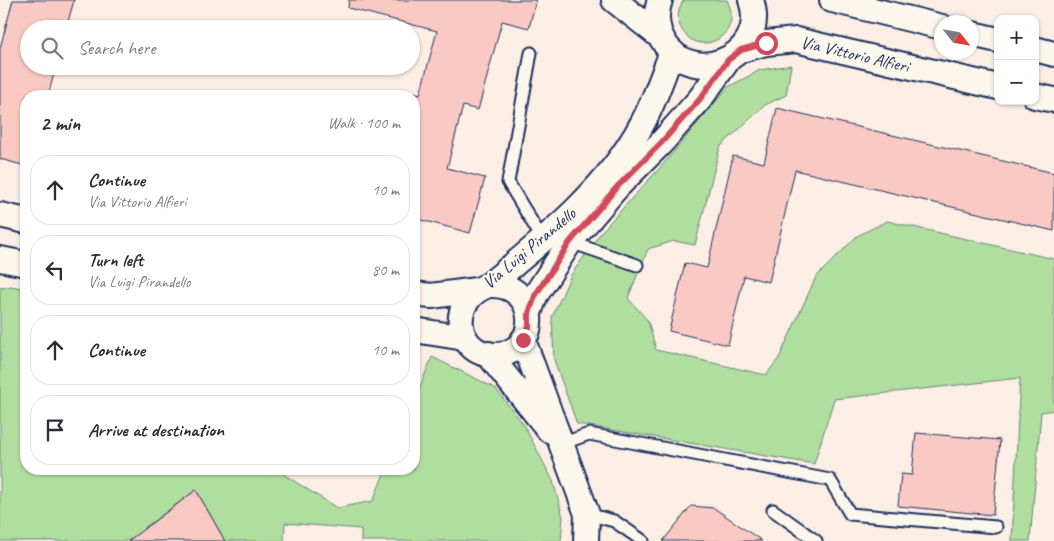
<!DOCTYPE html>
<html lang="en">
<head>
<meta charset="utf-8">
<style>
	body { margin:0; font-family:Caveat,sans-serif; background:#f7f7f7; color:#2b2b33 }
	.controls { position:absolute; right:15px; top:15px; display:grid; overflow:hidden; border-radius:10px; box-shadow:0 1px 4px #0004 }
	.controls button { width:45px; height:45px; display:grid; place-items:center; padding:0; border:0; border-bottom:1px solid #e1e1e2; background:#fff; color:#2b2b33; font:25px sans-serif }
	.compass { position:absolute; left:934px; top:15px; width:45px; height:45px; border-radius:50%; background:#fff; box-shadow:0 1px 4px #0004; rotate:121deg }
	.stop { position:absolute; width:15px; height:15px; margin:-11px; border:4px solid #d1495b; border-radius:50%; background:#fff }
	.stop.end { background:#d1495b; border-color:#fff; box-shadow:0 1px 5px #0008 }
	.list { margin:0; padding:0; list-style:none }
	h2 { display:flex; justify-content:space-between; align-items:center; height:65px; margin:0; padding:0 20px; font-size:21px }
	h2 small { font-size:16px; font-weight:400; color:#7c7c81 }
	.list li { display:grid; grid-template-columns:32px 1fr auto; gap:15px; align-items:center; box-sizing:border-box; height:70px; margin:0 10px 10px; padding:0 10px; border:1px solid #e1e1e2; border-radius:20px }
	.list b { display:block; font-size:19px; white-space:nowrap }
	.list p { margin:0; font-size:16px; white-space:nowrap; color:#7c7c81 }
	.list em { font-size:16px; font-style:normal; color:#7c7c81 }
	.icon { flex:none; width:28px; height:28px; fill:none; stroke:currentColor; stroke-width:2; stroke-linecap:round; stroke-linejoin:round }
	.map { position:relative; flex:none; width:1054px; height:541px; overflow:hidden }
	.search { position:absolute; background:#fff; box-shadow:0 1px 4px #0004; left:20px; top:20px; width:400px; height:55px; display:flex; align-items:center; gap:12px; box-sizing:border-box; padding:0 18px; border-radius:28px; color:#7c7c81; font-size:19px }
	.panel { position:absolute; background:#fff; box-shadow:0 1px 4px #0004; left:20px; top:90px; width:400px; height:385px; border-radius:20px }
	.map>svg:first-child { display:block }
	.green { fill:#b0de9e; stroke:#66867e }
	.building { fill:#fac9c3; stroke:#1b2f5e }
	.lines { fill:none; stroke-linecap:round; stroke-linejoin:round }
	.service-casing { stroke:#1b2f5e; stroke-width:15 }
	.minor-casing { stroke:#1b2f5e; stroke-width:28 }
	.service { stroke:#fbf7ec; stroke-width:11 }
	.minor { stroke:#fbf7ec; stroke-width:24 }
	.route { stroke:#d1495b; stroke-width:6 }
	.labels { text-anchor:middle; dominant-baseline:central; stroke-width:4.5; stroke-linejoin:round; paint-order:stroke }
	.street-label { font-size:18px; fill:#1b2f5e; stroke:#fbf7ec }
</style>
</head>
<body>
<div class="map">
<svg width="1054" height="541" viewBox="0 0 1054 541">
	<rect width="100%" height="100%" fill="#fbeee4"/>
	<filter id="ink" filterUnits="userSpaceOnUse"><feTurbulence type="fractalNoise" baseFrequency=".02" numOctaves="2"/><feDisplacementMap in="SourceGraphic" scale="10" xChannelSelector="R" yChannelSelector="G"/><feConvolveMatrix kernelMatrix="1 2 1 2 8 2 1 2 1" color-interpolation-filters="sRGB"/></filter>
	<g filter="url(#ink)">
		<!-- green -->
		<g class="green">
			<path d="M684 0H727C746 37 695 61 680 26 677 17 678 8 684 0Z"/>
			<polygon points="791,65 786,95 765,105 720,147 695,245 674,241 648,249 628,298 648,321 656,350 766,375 779,358 816,277 857,236 887,221 1054,259 1054,410 1041,412 1030,541 1012,541 1020,378 834,399 814,464 577,424 554,360 552,317 571,275 602,231 666,161 728,87 760,70"/>
			<polygon points="11,286 26,289 26,469 275,469 337,508 373,501 386,469 414,469 414,401 432,357 495,388 524,425 553,481 563,517 561,541 361,541 361,529 285,523 284,541 225,541 196,490 143,529 150,541 0,541 0,288"/>
		</g>
		<!-- building -->
		<g class="building">
			<polygon points="13,0 74,0 66,29 29,29 29,66 56,66 48,96 26,96 26,166 0,159 0,48"/>
			<polygon points="349,0 536,0 529,28 502,21 478,110 463,106 447,168 485,178 470,233 414,218 414,184 420,161 414,159 414,92 420,94 437,31 348,8"/>
			<polygon points="777,108 1054,173 1054,231 795,170 769,282 744,276 728,345 669,331 685,263 707,268 733,156 764,163"/>
			<polygon points="916,433 1000,440 993,515 898,506 901,474 912,475"/>
			<polygon points="196,490 225,541 128,541"/>
			<polygon points="691,506 714,508 762,541 663,541"/>
		</g>
		<g class="lines">
			<!-- service casing -->
			<g class="service-casing">
				<g id="service">
					<polyline points="531,53 508,182 543,240"/>
					<polyline points="570,242 637,265"/>
					<polyline points="561,444 589,434 830,480 850,514 996,527"/>
					<polyline points="773,510 816,541"/>
					<polyline points="587,514 614,521 643,541"/>
				</g>
			</g>
			<!-- minor casing -->
			<g class="minor-casing">
				<g id="minor">
					<polyline points="614,0 661,37"/>
					<path d="M660 0C656 11 656 23 660 34 683 92 771 60 751 0"/>
					<polyline points="832,0 942,27"/>
					<polyline points="972,34 998,40"/>
					<polyline points="1035,49 1054,54"/>
					<polyline points="741,50 766,43 796,40 998,87"/>
					<polyline points="1035,96 1054,100"/>
					<polyline points="0,215 26,221"/>
					<polyline points="0,259 26,264"/>
					<path d="M489 285C541 282 542 354 495 355 454 355 447 298 489 285 545 239 606 191 641 126 654 103 662 77 672 52"/>
					<polyline points="414,294 431,296 477,290"/>
					<polyline points="529,313 535,296 570,242 618,186 661,143 700,99 728,60"/>
					<polyline points="414,330 465,338"/>
					<polyline points="523,340 587,514 586,541"/>
					<polyline points="488,354 549,430"/>
				</g>
			</g>
			<!-- service -->
			<use href="#service" class="service"/>
			<!-- minor -->
			<use href="#minor" class="minor"/>
		</g>
	</g>
	<g class="lines" filter="url(#ink)">
		<!-- route -->
		<polyline class="route" points="523,340 529,327 529,313 535,296 570,242 618,186 661,143 700,99 728,60 741,50 766,43"/>
	</g>
	<g class="labels">
		<!-- street labels -->
		<g class="street-label">
			<text transform="translate(855 54) rotate(13)">Via Vittorio Alfieri</text>
			<text transform="translate(529 248) rotate(-40)">Via Luigi Pirandello</text>
		</g>
	</g>
</svg>
<div class="controls">
<button>+</button>
<button>−</button>
</div>
<svg class="compass" viewBox="-18 -18 36 36"><path d="M0-13l5 13h-10z" fill="#e53935"/><path d="M0 13l5-13h-10z" fill="#7c7c81"/></svg>
<div class="stop" style="left:766px;top:43px"></div>
<div class="stop end" style="left:523px;top:340px"></div>
<div class="search"><svg class="icon" aria-label="search" viewBox="0 0 24 24"><circle cx="10" cy="10" r="6"/><path d="M15 15l6 6"/></svg>Search here</div>
<section class="panel">
<h2>2 min<small>Walk · 100 m</small></h2>
<ul class="list">
<li><svg class="icon" aria-label="ahead" viewBox="0 0 24 24"><path d="M12 20V5M6 11l6-6 6 6"/></svg><div><b>Continue</b><p>Via Vittorio Alfieri</p></div><em>10 m</em></li>
<li><svg class="icon" aria-label="left" viewBox="0 0 24 24"><path d="M17 20v-9H6M10 6l-5 5 5 5"/></svg><div><b>Turn left</b><p>Via Luigi Pirandello</p></div><em>80 m</em></li>
<li><svg class="icon" aria-label="ahead" viewBox="0 0 24 24"><path d="M12 20V5M6 11l6-6 6 6"/></svg><div><b>Continue</b></div><em>10 m</em></li>
<li><svg class="icon" aria-label="arrive" viewBox="0 0 24 24"><path d="M6 21V4h12l-3 4 3 4H6"/></svg><div><b>Arrive at destination</b></div></li>
</ul>
</section>
</div>
</body>
</html>
